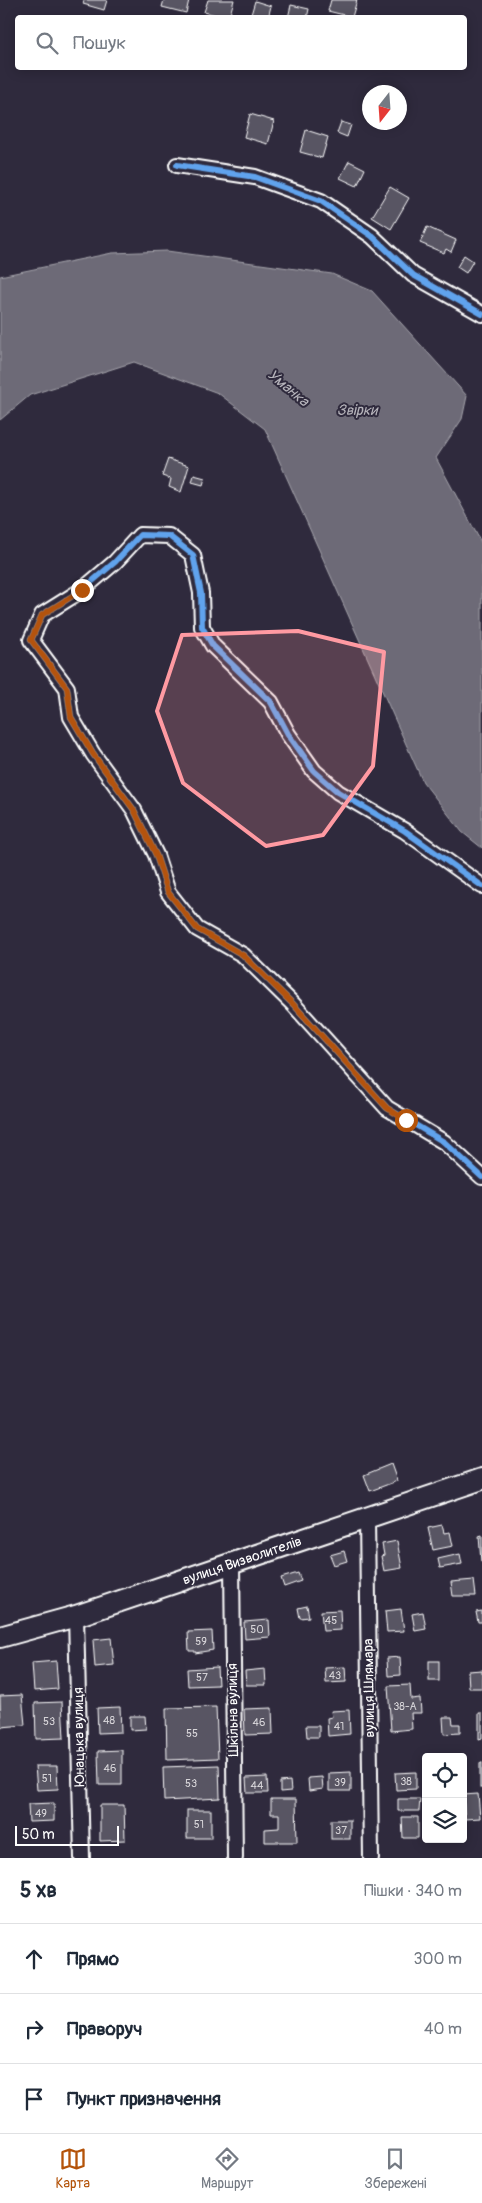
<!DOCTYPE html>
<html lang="uk">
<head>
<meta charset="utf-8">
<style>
	body { margin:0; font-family:Pangolin,sans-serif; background:#f6f6f7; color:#1f2937 }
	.controls { position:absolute; right:15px; bottom:15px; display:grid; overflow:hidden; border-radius:5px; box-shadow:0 2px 12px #0003 }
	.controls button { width:45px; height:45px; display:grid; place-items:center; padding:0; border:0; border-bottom:1px solid #e0e1e3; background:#fff; color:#1f2937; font:25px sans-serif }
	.compass { position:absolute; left:362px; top:85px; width:45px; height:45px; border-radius:50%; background:#fff; box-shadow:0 2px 12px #0003; rotate:197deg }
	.scale { position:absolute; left:15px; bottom:12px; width:104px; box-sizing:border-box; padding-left:5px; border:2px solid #fff; border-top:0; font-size:14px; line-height:18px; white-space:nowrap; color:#fff; -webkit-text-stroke:4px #2f2a3d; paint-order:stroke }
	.stop { position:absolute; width:15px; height:15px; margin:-11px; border:4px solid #b45309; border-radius:50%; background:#fff }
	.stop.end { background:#b45309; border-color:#fff; box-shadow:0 1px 5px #0008 }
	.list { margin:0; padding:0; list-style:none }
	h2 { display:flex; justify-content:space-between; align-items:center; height:65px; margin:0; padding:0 20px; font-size:21px }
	h2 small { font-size:16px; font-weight:400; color:#747a83 }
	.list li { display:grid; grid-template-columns:32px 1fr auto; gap:15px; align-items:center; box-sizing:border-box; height:70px; padding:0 20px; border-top:1px solid #e0e1e3 }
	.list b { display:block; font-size:19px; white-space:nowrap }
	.list em { font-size:16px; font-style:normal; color:#747a83 }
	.icon { flex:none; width:28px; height:28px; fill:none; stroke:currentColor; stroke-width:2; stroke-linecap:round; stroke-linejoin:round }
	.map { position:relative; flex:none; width:482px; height:1858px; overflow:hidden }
	.search { position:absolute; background:#fff; box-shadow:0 2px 12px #0003; left:15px; right:15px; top:15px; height:55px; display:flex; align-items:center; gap:12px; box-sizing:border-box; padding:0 18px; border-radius:5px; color:#747a83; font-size:19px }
	.sheet { height:275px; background:#fff }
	nav { display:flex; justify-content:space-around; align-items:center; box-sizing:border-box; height:70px; border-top:1px solid #e0e1e3; background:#fff; font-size:14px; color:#747a83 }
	nav a { display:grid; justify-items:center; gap:2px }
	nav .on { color:#b45309 }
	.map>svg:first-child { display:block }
	.water { fill:#6d6a77; stroke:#a7a6ad }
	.building { fill:#595564; stroke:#fff }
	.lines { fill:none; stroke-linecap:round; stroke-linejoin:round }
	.minor-casing { stroke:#fff; stroke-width:18 }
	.secondary-casing { stroke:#fff; stroke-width:24 }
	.minor { stroke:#2f2a3d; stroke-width:14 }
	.secondary { stroke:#2f2a3d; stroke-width:20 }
	.cycleway-casing { stroke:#2f2a3d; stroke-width:9 }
	.cycleway { stroke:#60a3ed; stroke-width:6 }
	.route { stroke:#b45309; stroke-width:6 }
	.marked { fill:#ff9aa2; fill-opacity:0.2; stroke:#ff9aa2; stroke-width:4; stroke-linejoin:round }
	.labels { text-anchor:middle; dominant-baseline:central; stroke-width:4; stroke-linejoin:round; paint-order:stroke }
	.number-label { font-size:11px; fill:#d6d4d8 }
	.street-label { font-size:14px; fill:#fff; stroke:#2f2a3d }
	.water-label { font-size:15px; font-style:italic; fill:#b6b4bb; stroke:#2f2a3d }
</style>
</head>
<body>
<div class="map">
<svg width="482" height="1858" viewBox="0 0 482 1858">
	<rect width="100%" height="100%" fill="#2f2a3d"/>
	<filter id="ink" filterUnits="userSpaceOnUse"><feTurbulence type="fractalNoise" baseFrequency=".02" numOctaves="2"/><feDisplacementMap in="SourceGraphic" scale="10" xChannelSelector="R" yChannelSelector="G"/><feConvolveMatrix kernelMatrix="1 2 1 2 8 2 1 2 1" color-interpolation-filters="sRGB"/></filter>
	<g filter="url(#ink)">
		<!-- water -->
		<polygon class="water" points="167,251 332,274 372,291 467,396 462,419 436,458 482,544 482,848 462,832 423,782 265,429 218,393 134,362 30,395 0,420 0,276 112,253"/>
		<!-- building -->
		<g class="building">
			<polygon points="84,0 107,0 104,10 83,4"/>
			<polygon points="164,0 189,0 186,13 162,7"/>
			<polygon points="208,0 234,0 229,18 204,12"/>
			<polygon points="331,0 357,0 352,17 328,11"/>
			<polygon points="255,1 271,6 268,18 250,18"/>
			<polygon points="291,5 309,9 307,18 288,18"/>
			<polygon points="250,114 274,121 268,144 244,137"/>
			<polygon points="341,122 351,125 347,137 337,133"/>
			<polygon points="306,130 328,137 322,158 300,152"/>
			<polygon points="349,161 365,169 357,186 340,178"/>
			<polygon points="390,187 409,198 391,229 372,217"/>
			<polygon points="427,227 456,240 451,252 446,249 444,253 420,243"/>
			<polygon points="464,255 473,261 466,273 457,267"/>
			<polygon points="168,459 189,466 181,492 169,487 171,479 162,476"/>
			<polygon points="194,475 205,478 203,485 192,482"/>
			<polygon points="391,1464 397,1481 370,1491 364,1475"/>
			<polygon points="442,1525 444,1533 450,1532 453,1546 433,1550 428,1528"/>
			<polygon points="482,1535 482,1562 481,1562 479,1536"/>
			<polygon points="397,1541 402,1568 384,1571 381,1556 384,1555 382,1544"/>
			<polygon points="344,1551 347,1561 334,1565 330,1555"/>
			<polygon points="460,1554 462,1564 440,1568 438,1559"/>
			<polygon points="298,1573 301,1581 284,1587 281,1578"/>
			<polygon points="474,1580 476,1596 453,1596 451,1582"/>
			<polygon points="307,1606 309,1617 300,1618 298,1608"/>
			<polygon points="401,1609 404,1631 387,1632 385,1611"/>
			<polygon points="340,1610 341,1630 323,1631 321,1611"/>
			<polygon points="482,1611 482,1622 478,1622 476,1612"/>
			<polygon points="423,1612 426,1629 415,1631 412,1614"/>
			<polygon points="269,1620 270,1637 245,1639 244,1622"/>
			<polygon points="212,1631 213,1650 195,1653 195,1651 189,1651 188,1632"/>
			<polygon points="111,1638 114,1665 95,1667 93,1640"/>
			<polygon points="400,1657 401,1675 388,1676 387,1658"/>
			<polygon points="56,1661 58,1689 34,1691 32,1663"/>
			<rect x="429" y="1661" width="10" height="20"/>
			<polygon points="217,1667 218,1685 188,1686 187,1669"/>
			<polygon points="345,1667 346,1682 326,1683 325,1668"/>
			<polygon points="265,1669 266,1685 246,1685 245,1671"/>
			<polygon points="482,1670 482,1688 469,1688 468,1671"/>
			<polygon points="410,1685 411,1699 420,1698 421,1713 411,1713 412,1729 391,1731 388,1686"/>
			<polygon points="22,1695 25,1725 1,1727 0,1696"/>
			<polygon points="62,1702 64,1738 36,1739 35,1703"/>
			<polygon points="120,1707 121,1732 98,1733 97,1708"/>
			<polygon points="216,1707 218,1758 167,1760 166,1708"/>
			<polygon points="272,1708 273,1734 245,1735 244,1709"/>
			<polygon points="349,1710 350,1734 328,1736 327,1718 332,1717 331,1711"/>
			<polygon points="479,1713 482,1713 482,1738 479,1739"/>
			<polygon points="130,1716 145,1716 146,1729 130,1730"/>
			<polygon points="443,1717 452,1717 453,1724 460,1724 460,1733 444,1734"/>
			<polygon points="306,1726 319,1726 319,1737 307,1737"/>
			<polygon points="122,1750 122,1785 99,1785 98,1751"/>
			<rect x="480" y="1763" width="2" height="25"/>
			<polygon points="219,1765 220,1798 164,1801 163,1767"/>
			<polygon points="35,1766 57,1766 58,1789 37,1790"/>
			<polygon points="351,1772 351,1791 329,1791 329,1773"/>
			<polygon points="416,1772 416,1789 396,1790 395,1773"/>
			<polygon points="267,1777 268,1793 247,1793 246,1778"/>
			<polygon points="322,1777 323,1789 309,1791 308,1778"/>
			<polygon points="290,1781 291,1791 280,1792 280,1782"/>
			<polygon points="478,1794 480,1818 465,1819 463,1795"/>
			<polygon points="271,1799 296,1799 297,1842 265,1842 265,1829 279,1828 279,1814 271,1814"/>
			<polygon points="398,1799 420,1799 419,1811 398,1811"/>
			<polygon points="54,1803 54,1821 29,1822 28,1804"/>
			<polygon points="100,1805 124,1805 125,1840 100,1841"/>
			<rect x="187" y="1810" width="24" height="28"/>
			<polygon points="402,1817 418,1817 418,1838 403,1838"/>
			<rect x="331" y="1820" width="19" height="19"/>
		</g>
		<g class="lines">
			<!-- minor casing -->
			<g class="minor-casing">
				<g id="minor">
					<polyline points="177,165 255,177 321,201 372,236 413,275 482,314"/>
					<polyline points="482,886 405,831 338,792 314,771 288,734 271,702 213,646 202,627 201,593 193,555 169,536 140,535 115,562 82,590 42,615 31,640 67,688 71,717 93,754 134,810 156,855 168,892 197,929 243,955 293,1004 387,1108 444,1142 482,1177"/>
					<polyline points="367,1517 371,1858"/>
					<polyline points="232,1562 235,1858"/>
					<polyline points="76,1616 82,1858"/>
				</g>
			</g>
			<!-- secondary casing -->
			<g class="secondary-casing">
				<g id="secondary">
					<path id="s1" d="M0 1637 76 1616 482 1479"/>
				</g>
			</g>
			<!-- minor -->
			<use href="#minor" class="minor"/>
			<!-- secondary -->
			<use href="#secondary" class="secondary"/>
			<!-- cycleway casing -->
			<g class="cycleway-casing">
				<g id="cycleway">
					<polyline points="177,165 255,177 321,201 372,236 413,275 482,314"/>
					<polyline points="482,886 405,831 338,792 314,771 288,734 271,702 213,646 202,627 201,593 193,555 169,536 140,535 115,562 82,590 42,615 31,640 67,688 71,717 93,754 134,810 156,855 168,892 197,929 243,955 293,1004 387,1108 444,1142 482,1177"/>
				</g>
			</g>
			<!-- cycleway -->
			<use href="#cycleway" class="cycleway"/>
		</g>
	</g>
	<g class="lines" filter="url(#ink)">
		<!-- route -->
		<polyline class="route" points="82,590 42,615 31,640 67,688 71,717 93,754 134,810 156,855 168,892 197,929 243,955 293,1004 387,1108 406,1120"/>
	</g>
	<!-- marked area -->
	<path class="marked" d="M298 631 384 652 373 766 323 835 266 846 183 783 157 711 182 635Z"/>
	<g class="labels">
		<!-- number labels -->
		<g class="number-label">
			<text x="331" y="1620">45</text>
			<text x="257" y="1629">50</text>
			<text x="201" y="1641">59</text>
			<text x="335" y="1675">43</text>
			<text x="202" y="1677">57</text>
			<text x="405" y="1706">38-А</text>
			<text x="109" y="1720">48</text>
			<text x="49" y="1721">53</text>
			<text x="259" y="1722">46</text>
			<text x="339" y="1726">41</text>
			<text x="192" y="1733">55</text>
			<text x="110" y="1768">46</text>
			<text x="47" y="1778">51</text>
			<text x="406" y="1781">38</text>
			<text x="340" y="1782">39</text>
			<text x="191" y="1783">53</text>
			<text x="257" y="1785">44</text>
			<text x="41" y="1813">49</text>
			<text x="199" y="1824">51</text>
			<text x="341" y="1830">37</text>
		</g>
		<!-- street labels -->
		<g class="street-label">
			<text stroke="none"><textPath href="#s1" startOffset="254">вулиця Визволителів</textPath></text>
			<text transform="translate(369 1688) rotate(-91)">вулиця Шлямара</text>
			<text transform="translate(233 1710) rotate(-91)">Шкільна вулиця</text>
			<text transform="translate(79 1737) rotate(-91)">Юнацька вулиця</text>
		</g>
		<!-- water labels -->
		<g class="water-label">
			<text transform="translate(288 388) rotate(40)">Уманка</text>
			<text x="357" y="410">Звірки</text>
		</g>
	</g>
</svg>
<div class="controls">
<button><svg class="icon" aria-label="locate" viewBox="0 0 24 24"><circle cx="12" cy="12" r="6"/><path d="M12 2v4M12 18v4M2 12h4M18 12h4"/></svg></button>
<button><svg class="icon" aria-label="layers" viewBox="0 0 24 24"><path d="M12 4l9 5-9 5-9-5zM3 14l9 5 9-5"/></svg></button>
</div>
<svg class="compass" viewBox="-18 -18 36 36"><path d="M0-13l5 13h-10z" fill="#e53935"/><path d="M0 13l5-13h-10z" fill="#747a83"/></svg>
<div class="scale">50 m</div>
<div class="stop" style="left:406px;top:1120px"></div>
<div class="stop end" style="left:82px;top:590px"></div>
<div class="search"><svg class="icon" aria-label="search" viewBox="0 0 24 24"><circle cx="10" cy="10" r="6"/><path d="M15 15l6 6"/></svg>Пошук</div>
</div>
<section class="sheet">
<h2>5 хв<small>Пішки · 340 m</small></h2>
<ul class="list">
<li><svg class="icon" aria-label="ahead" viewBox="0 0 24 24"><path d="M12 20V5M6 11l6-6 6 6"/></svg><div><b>Прямо</b></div><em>300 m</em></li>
<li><svg class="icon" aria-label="right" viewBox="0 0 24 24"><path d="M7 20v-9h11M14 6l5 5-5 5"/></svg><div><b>Праворуч</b></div><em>40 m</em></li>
<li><svg class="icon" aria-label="arrive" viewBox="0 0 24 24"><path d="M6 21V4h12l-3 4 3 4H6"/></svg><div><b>Пункт призначення</b></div></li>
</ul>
</section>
<nav>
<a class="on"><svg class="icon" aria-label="map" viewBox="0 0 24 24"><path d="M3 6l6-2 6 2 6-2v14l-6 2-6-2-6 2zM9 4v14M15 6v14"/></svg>Карта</a>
<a><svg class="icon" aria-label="directions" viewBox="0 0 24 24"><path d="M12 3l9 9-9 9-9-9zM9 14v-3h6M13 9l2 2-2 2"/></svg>Маршрут</a>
<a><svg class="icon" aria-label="saved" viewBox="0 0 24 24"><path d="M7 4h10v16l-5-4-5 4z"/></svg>Збережені</a>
</nav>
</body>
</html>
